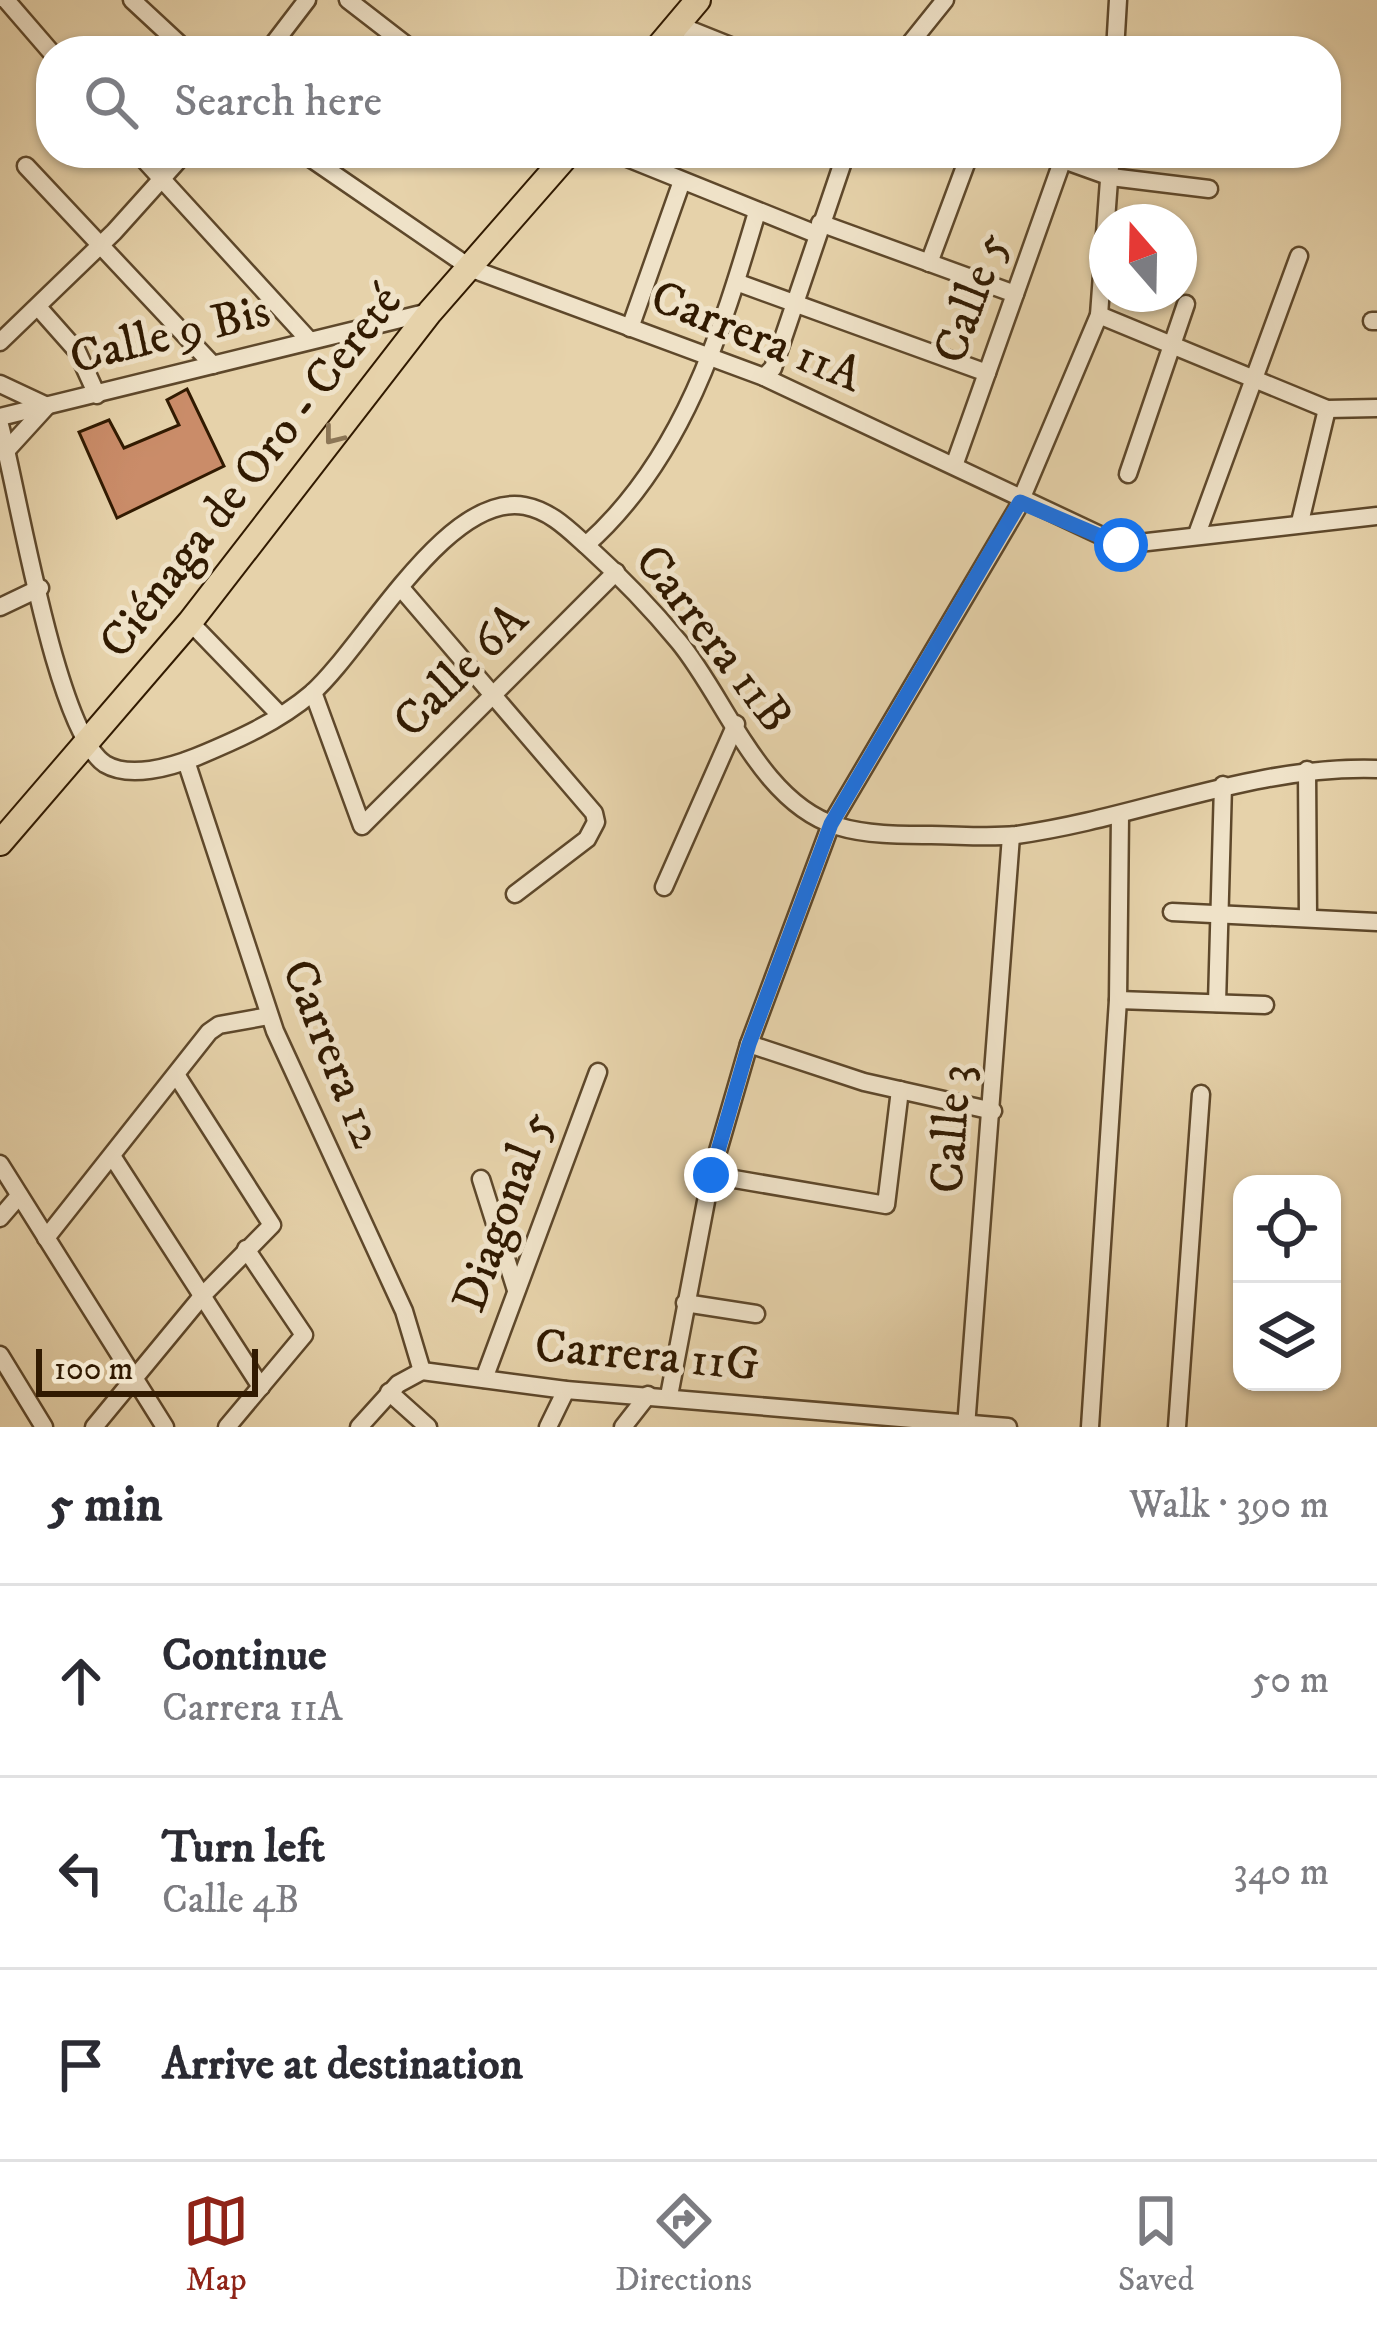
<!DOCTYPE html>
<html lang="en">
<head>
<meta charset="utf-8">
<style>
	body { margin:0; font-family:"IM FELL DW Pica",serif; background:#f7f7f7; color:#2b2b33 }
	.controls { position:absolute; right:36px; bottom:36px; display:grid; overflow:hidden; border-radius:24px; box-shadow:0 3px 9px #0004 }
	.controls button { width:108px; height:108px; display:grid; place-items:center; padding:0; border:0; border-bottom:3px solid #e1e1e2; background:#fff; color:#2b2b33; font:60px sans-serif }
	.compass { position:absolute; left:1089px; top:204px; width:108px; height:108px; border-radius:50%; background:#fff; box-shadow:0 3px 9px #0004; rotate:340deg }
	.scale { position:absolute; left:36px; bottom:30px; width:222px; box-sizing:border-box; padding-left:12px; border:6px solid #311a01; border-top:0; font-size:33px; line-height:42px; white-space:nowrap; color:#311a01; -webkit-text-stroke:9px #efe2c8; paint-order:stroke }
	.stop { position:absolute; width:36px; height:36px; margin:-27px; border:9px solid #1a73e8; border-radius:50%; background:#fff }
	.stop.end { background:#1a73e8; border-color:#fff; box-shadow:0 3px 12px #0008 }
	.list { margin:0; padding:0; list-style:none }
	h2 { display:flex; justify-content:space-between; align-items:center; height:156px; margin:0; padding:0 48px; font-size:51px }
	h2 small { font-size:39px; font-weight:400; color:#7c7c81 }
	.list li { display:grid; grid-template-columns:78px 1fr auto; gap:36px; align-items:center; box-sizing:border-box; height:192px; padding:0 48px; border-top:3px solid #e1e1e2 }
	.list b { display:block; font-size:45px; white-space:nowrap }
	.list p { margin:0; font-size:39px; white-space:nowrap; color:#7c7c81 }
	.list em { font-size:39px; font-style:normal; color:#7c7c81 }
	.icon { flex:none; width:66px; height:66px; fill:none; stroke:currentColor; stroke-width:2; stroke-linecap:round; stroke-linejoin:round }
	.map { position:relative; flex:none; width:1377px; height:1427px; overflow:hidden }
	.search { position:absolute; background:#fff; box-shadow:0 3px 9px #0004; left:36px; right:36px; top:36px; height:132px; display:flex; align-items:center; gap:30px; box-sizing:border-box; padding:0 42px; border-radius:48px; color:#7c7c81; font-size:45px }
	.sheet { height:732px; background:#fff }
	nav { display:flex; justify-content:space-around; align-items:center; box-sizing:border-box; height:168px; border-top:3px solid #e1e1e2; background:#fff; font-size:33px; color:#7c7c81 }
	nav a { display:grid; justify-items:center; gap:6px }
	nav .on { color:#8f2418 }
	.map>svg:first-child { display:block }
	.building { fill:#ca8c69; stroke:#311a01; stroke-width:3 }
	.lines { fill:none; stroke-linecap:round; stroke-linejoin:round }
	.minor-casing { stroke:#5e482b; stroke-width:21 }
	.highway-casing { stroke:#311a01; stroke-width:28 }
	.minor { stroke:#efe2c8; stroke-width:16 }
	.highway { stroke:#e6d2aa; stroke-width:24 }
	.oneway { stroke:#8c7656 }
	.route { stroke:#1a73e8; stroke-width:15 }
	.labels { text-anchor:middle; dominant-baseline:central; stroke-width:10; stroke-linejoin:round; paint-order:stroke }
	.street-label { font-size:48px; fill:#311a01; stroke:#efe2c8 }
</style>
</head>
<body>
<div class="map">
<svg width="1377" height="1427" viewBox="0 0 1377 1427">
	<rect width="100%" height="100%" fill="#e6d2aa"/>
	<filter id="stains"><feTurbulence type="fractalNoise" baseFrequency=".00167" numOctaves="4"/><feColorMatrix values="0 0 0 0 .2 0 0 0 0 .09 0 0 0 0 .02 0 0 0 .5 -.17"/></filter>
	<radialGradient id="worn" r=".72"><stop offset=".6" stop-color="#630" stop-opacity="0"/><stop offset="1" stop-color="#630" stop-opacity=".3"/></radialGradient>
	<!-- building -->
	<polygon class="building" points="187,389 224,466 117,518 79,432 109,420 124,448 179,425 167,400"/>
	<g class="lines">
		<!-- minor casing -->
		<g class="minor-casing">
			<g id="minor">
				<polyline points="6,0 51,52"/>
				<polyline points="132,0 187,51"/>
				<polyline points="348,0 414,51"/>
				<polyline points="678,25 743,51"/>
				<polyline points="268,51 307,0"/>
				<polyline points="904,51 945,0"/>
				<polyline points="1115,51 1118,0"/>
				<polyline points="138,153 309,340"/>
				<polyline points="303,153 472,269 764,377 1121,545 1377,516"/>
				<polyline points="615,153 816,234"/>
				<polyline points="1044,153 1111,177 1209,189"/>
				<polyline points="26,166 213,365"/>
				<polyline points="820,223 1015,294"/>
				<polyline points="929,263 970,153"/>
				<polyline points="736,282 987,373"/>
				<polyline points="38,307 77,351 97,395"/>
				<polyline points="1099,315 1327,409 1377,408"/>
				<polyline points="1372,321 1377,321"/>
				<polyline points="630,328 682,181"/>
				<polyline points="0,342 114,232 185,153"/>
				<polyline points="764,377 773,368 846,153"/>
				<polyline points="0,384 47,406 5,452"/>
				<polyline points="0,417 429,312"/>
				<path d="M0 425C18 491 56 732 105 764 130 779 171 767 196 757 237 740 278 722 312 693 364 647 447 491 525 506 551 511 569 530 587 546 620 576 651 608 679 642 726 699 760 802 837 826 866 835 900 835 931 835 958 835 988 838 1016 835 1139 818 1252 765 1377 769"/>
				<polyline points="955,463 1063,159"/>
				<polyline points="1128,474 1186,304"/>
				<polyline points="1300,522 1327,409"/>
				<polyline points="1197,534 1299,256"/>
				<path d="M586 545C683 459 721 333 757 212"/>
				<polyline points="401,588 594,813 596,822 587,839 515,894"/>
				<polyline points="0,607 40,588"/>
				<polyline points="190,622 280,715"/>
				<polyline points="313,692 362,826 616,572"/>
				<polyline points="186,761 275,1031 404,1311 422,1371"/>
				<polyline points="1307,770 1308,918"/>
				<polyline points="664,887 736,724"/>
				<polyline points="1172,912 1377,922"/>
				<polyline points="1118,1000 1265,1005"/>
				<polyline points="1217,1003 1223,785"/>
				<polyline points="749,1044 864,1082 993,1111"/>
				<polyline points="114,1159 261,1387"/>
				<polyline points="0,1164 165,1427"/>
				<polyline points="711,1175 886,1205 900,1090"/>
				<polyline points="481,1179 516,1290"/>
				<polyline points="0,1218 19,1196"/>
				<polyline points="46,1238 209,1032 219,1025 269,1016"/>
				<polyline points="685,1303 756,1314"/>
				<polyline points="0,1355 44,1427"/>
				<polyline points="422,1371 566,1390 1008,1427"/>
				<polyline points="484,1379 598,1072"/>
				<polyline points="389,1392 428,1427"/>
				<polyline points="669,1396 711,1175 749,1044 831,824 1017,509 1099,315 1111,153"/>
				<polyline points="94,1427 203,1295 272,1225 177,1076"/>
				<polyline points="227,1427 304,1335 246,1249"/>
				<polyline points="359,1427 398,1384 422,1371"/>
				<polyline points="548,1427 566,1390"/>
				<polyline points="623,1427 648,1395"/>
				<polyline points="966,1427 1011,836"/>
				<polyline points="1090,1427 1118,1000 1120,815"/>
				<polyline points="1177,1427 1201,1094"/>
			</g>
		</g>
		<!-- highway casing -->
		<g class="highway-casing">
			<g id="highway">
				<polyline points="655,51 698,0"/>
				<polyline points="0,843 190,622 430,312 569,153"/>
			</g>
		</g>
		<!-- minor -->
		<use href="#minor" class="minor"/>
		<!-- highway -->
		<use href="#highway" class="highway"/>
	</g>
	<!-- one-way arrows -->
	<defs><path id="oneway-chevron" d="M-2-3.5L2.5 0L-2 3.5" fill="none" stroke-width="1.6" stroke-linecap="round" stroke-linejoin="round" transform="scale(3)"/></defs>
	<use class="oneway" href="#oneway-chevron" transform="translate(333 436) rotate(128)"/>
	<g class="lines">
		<!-- route -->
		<polyline class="route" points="711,1175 749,1044 831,824 1020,502 1121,545"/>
	</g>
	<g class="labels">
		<!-- street labels -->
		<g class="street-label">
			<text transform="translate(972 298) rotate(-70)">Calle 5</text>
			<text transform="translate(170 335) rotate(-14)">Calle 9 Bis</text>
			<text transform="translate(756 337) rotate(22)">Carrera 11A</text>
			<text transform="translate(251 472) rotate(-52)">Ciénaga de Oro - Cereté</text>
			<text transform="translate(713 639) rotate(52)">Carrera 11B</text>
			<text transform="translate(461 671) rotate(-45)">Calle 6A</text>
			<text transform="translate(332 1054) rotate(68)">Carrera 12</text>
			<text transform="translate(952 1129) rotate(-86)">Calle 3</text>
			<text transform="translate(504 1212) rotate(-70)">Diagonal 5</text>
			<text transform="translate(647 1356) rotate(5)">Carrera 11G</text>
		</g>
	</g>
	<rect width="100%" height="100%" filter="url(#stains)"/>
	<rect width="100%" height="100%" fill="url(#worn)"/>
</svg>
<div class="controls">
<button><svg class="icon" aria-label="locate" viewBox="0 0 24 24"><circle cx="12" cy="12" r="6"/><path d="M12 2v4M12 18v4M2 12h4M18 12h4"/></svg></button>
<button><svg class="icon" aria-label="layers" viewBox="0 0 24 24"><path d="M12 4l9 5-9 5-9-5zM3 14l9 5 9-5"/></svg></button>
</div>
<svg class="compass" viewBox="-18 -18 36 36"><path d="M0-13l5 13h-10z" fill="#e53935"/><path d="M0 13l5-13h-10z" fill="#7c7c81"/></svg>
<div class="scale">100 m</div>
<div class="stop" style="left:1121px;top:545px"></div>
<div class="stop end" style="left:711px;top:1175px"></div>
<div class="search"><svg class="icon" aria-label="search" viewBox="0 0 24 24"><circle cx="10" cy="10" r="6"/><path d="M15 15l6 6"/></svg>Search here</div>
</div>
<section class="sheet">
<h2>5 min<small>Walk · 390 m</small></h2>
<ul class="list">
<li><svg class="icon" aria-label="ahead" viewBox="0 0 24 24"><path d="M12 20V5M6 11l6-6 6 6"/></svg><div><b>Continue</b><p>Carrera 11A</p></div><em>50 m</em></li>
<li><svg class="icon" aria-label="left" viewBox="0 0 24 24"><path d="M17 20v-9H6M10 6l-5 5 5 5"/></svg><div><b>Turn left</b><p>Calle 4B</p></div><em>340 m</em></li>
<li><svg class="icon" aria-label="arrive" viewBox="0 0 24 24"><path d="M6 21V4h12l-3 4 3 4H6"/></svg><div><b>Arrive at destination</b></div></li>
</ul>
</section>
<nav>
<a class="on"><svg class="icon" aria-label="map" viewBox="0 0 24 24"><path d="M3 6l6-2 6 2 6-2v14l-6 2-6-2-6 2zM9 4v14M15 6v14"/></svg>Map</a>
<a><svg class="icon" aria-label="directions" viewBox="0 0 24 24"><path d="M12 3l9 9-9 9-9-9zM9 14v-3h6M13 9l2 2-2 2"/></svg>Directions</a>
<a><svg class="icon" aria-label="saved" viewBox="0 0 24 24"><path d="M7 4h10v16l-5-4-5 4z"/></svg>Saved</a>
</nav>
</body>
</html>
